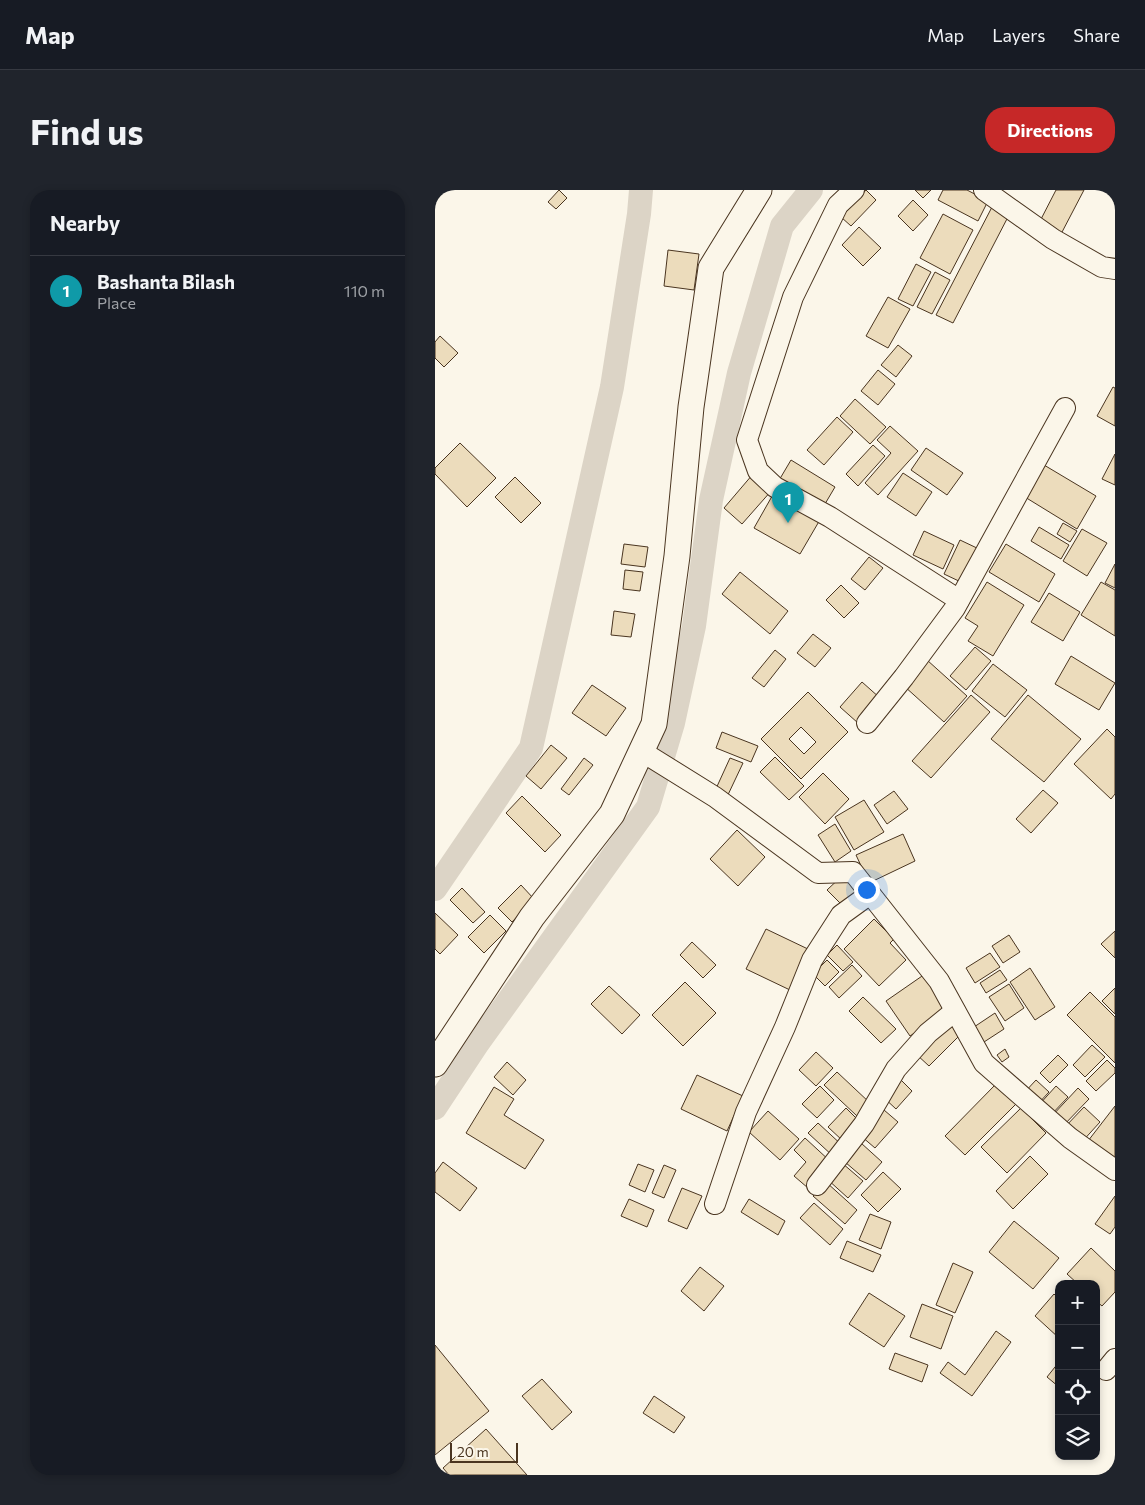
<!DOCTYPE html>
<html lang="en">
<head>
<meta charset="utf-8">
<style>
	body { margin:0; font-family:Commissioner,sans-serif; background:#20242c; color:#f1f3f6 }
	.controls { position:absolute; right:15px; bottom:15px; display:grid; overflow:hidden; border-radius:10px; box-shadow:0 2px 8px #0003 }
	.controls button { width:45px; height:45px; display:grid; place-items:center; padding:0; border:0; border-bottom:1px solid #363941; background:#171b24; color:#f1f3f6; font:25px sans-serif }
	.scale { position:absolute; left:15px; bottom:12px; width:68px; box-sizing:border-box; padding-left:5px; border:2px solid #4a3520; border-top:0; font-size:14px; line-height:18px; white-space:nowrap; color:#4a3520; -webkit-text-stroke:4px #fbf6e9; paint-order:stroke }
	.you { position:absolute; left:431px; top:699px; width:18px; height:18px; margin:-12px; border:4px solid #fff; border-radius:50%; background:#1a73e8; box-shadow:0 0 0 8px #1a73e833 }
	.badge { display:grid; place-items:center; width:32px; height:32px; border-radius:50%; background:#c62828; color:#fff; font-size:16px; font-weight:700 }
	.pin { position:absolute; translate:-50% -41px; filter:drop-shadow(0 1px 2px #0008) }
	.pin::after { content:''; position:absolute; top:26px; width:18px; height:15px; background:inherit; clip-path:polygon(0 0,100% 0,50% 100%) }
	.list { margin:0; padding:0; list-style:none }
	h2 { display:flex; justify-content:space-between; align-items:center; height:65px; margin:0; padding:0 20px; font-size:21px }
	h2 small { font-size:16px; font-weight:400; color:#9ea1a6 }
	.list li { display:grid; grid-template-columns:32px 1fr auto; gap:15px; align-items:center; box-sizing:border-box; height:70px; padding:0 20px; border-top:1px solid #363941 }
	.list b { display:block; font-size:19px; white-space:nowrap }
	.list p { margin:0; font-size:16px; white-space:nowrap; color:#9ea1a6 }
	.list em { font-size:16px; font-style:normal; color:#9ea1a6 }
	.icon { flex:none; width:28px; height:28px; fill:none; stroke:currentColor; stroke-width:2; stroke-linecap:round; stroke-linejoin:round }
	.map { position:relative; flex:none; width:680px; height:1285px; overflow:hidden; border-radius:20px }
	header { display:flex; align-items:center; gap:30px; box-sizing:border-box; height:70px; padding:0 25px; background:#171b24; border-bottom:1px solid #363941 }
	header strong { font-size:24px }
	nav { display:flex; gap:28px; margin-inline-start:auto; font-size:18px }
	.intro { display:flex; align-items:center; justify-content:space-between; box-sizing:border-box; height:120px; padding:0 30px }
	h1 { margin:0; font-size:35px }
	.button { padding:12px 22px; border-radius:20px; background:#c62828; color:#fff; font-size:18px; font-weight:700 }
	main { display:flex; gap:30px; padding:0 30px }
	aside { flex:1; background:#171b24; border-radius:20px; box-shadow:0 2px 8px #0003 }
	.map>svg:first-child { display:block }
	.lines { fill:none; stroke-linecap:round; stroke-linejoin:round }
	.canal { stroke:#dcd4c6; stroke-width:24 }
	.building { fill:#ecdcbc; stroke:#4a3520; fill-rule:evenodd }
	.minor-casing { stroke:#4a3520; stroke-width:22 }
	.tertiary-casing { stroke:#4a3520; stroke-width:27 }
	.minor { stroke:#fbf6e9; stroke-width:20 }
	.tertiary { stroke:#fbf6e9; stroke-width:25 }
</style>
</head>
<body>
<header>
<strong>Map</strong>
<nav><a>Map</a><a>Layers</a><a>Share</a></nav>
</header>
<div class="intro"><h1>Find us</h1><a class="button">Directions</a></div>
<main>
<aside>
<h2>Nearby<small></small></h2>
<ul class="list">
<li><span class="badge" style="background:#0f9aa8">1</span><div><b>Bashanta Bilash</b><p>Place</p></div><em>110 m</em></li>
</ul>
</aside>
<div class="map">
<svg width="680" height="1285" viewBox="0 0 680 1285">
	<rect width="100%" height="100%" fill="#fbf6e9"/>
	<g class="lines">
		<!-- canal -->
		<g class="canal">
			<polyline points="0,699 96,558 177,197 204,24 206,0"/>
			<polyline points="0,918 43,853 213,617 238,533 259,436 276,310 304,183 347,36 376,0"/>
		</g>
	</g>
	<!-- building -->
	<g class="building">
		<polygon points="124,0 132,8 121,19 113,12"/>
		<polygon points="431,0 441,10 416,36 406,27"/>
		<polygon points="480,0 496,0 488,8"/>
		<polygon points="508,0 532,0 553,11 543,31 503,10"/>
		<polygon points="621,0 649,0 626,44 604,33"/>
		<polygon points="478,10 493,25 478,41 463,26"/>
		<polygon points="557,17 574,25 518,133 501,125"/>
		<polygon points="508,24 538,40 515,84 485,68"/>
		<polygon points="424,37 446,58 428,76 407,55"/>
		<polygon points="233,60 264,64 259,100 229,96"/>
		<polygon points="481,74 496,82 478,116 463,109"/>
		<polygon points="500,82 515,90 497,124 482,117"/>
		<polygon points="453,107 475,119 453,158 431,146"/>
		<polygon points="5,146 23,163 9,177 0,168 0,152"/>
		<polygon points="463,155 477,166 461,187 446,175"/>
		<polygon points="443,180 460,194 443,215 426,201"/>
		<polygon points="678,197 680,198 680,236 662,226"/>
		<polygon points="420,209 451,237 435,254 405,226"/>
		<polygon points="402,227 418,242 389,275 372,260"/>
		<polygon points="455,236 483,261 443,305 430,293 456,263 442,250"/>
		<polygon points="25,253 61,288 32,317 0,284 0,278"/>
		<polygon points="438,255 450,266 423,296 411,284"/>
		<polygon points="491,258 528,283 512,305 476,280"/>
		<polygon points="680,264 680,295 667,289"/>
		<polygon points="356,270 400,297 387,319 343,292"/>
		<polygon points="604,272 661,306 642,339 585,304"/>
		<polygon points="468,283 497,302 481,326 452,307"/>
		<polygon points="318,284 337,300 307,334 289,318"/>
		<polygon points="80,287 106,313 86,333 60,307"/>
		<polygon points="340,301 386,328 365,364 319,338"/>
		<polygon points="628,333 642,341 635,352 622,344"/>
		<polygon points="604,337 634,355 626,369 596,351"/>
		<polygon points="647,339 672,353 652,386 628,371"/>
		<polygon points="489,341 519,355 508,379 478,365"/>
		<polygon points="525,350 544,359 528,393 509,384"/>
		<polygon points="189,354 213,357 210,377 186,374"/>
		<polygon points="571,354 620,384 604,412 554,382"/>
		<polygon points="434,367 448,378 430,400 416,389"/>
		<polygon points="680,374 680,398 670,393"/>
		<polygon points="190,380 208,382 205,401 188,399"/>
		<polygon points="305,382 353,421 335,444 287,404"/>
		<polygon points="552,392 589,415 558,466 533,451 543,436 530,428"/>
		<polygon points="666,392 680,400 680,446 646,425"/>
		<polygon points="406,395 424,413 409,428 391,410"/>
		<polygon points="614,403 645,422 628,451 596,432"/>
		<polygon points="179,421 200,424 196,447 176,445"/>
		<polygon points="378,444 396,458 380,477 362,463"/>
		<polygon points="540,457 556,471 531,500 515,486"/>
		<polygon points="340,460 351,469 329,497 317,488"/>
		<polygon points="636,466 680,493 664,520 620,494"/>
		<polygon points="492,470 532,506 509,532 469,496"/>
		<polygon points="558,474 592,500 570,527 537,501"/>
		<polygon points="427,492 445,508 423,533 405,517"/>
		<polygon points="157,495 191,518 171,546 137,523"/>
		<path d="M373 502 413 542 366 589 326 549ZM366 537 381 552 369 564 354 549Z"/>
		<polygon points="536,505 555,522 496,588 477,571"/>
		<polygon points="593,505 646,549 609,592 556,549"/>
		<polygon points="672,539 680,547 680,604 676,609 639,574"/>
		<polygon points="287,542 323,556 316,572 281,558"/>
		<polygon points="116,555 132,568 106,599 91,586"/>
		<polygon points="340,567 369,596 354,610 325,582"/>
		<polygon points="149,568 158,575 134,605 126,599"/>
		<polygon points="295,568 308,573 291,609 279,603"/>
		<polygon points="388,583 414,609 390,634 364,607"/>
		<polygon points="608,600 623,613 596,643 581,629"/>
		<polygon points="459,601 473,619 452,634 439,615"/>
		<polygon points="87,606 126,645 110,662 71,623"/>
		<polygon points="429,610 449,642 419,660 400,627"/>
		<polygon points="400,634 416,661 400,672 383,645"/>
		<polygon points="302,640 330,667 303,696 275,669"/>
		<polygon points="468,644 480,671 434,693 421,665"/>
		<polygon points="409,684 428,703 411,719 392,700"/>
		<polygon points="86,695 99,709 77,732 63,718"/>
		<polygon points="27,698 50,722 38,733 15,710"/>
		<polygon points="0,723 23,745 5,764 0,759"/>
		<polygon points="55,725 71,741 49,763 33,747"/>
		<polygon points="439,729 459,749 455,753 471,770 444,796 409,759"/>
		<polygon points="331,739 375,760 355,800 311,779"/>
		<polygon points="680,741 680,768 666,754"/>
		<polygon points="574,745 585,762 568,773 557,756"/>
		<polygon points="257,752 281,775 268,788 245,765"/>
		<polygon points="402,755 418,772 408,781 392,765"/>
		<polygon points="555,763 565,777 540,793 531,778"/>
		<polygon points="392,770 404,782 390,796 378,784"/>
		<polygon points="417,775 427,786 404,808 394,797"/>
		<polygon points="595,778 620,817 600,830 575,792"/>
		<polygon points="565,780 572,790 551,803 545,793"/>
		<polygon points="490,784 514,819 475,846 451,811"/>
		<polygon points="250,792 281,823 248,856 217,825"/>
		<polygon points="574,794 589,818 570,831 554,807"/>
		<polygon points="174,796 205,825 187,844 156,814"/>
		<polygon points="680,798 680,824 667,811"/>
		<polygon points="655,802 680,827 680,873 632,825"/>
		<polygon points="428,807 461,839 446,853 414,821"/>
		<polygon points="560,823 569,839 549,852 539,837"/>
		<polygon points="513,831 526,844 494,876 481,864"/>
		<polygon points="657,855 670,867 650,887 638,875"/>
		<polygon points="570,859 574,867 567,872 562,865"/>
		<polygon points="381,862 398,878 381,896 364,880"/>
		<polygon points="623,865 633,875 615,893 605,883"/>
		<polygon points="672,870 680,878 680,883 661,901 651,891"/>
		<polygon points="72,872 91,890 78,905 59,887"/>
		<polygon points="402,882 435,913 422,926 389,895"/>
		<polygon points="262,885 308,906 292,941 246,919"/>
		<polygon points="464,888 477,901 461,919 447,906"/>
		<polygon points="601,890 614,902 601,916 588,904"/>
		<polygon points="561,894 581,914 530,965 510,946"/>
		<polygon points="385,896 399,910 382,928 367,914"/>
		<polygon points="621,896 633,907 614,927 603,916"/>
		<polygon points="59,897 79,909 69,925 109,950 90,979 31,943"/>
		<polygon points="643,898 654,909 626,938 616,927"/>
		<polygon points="680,916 680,971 653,951"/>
		<polygon points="649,917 665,932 645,954 629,938"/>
		<polygon points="411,918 426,933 408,951 393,937"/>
		<polygon points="586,918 611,943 572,983 546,957"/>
		<polygon points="449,920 463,932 440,958 426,946"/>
		<polygon points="333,921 364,949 345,970 314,942"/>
		<polygon points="383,933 409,957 399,967 373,943"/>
		<polygon points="370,948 396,972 373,998 359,986 371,972 359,960"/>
		<polygon points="426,953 447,972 431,990 410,972"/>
		<polygon points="595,966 613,984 578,1019 561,1001"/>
		<polygon points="8,972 42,998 25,1021 0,1002 0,983"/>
		<polygon points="407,973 428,991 413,1008 392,989"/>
		<polygon points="203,974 219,980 210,1002 194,995"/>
		<polygon points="229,975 241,980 229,1008 217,1003"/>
		<polygon points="448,982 466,999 443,1022 426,1005"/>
		<polygon points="391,992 422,1020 410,1034 378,1006"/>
		<polygon points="247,998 267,1006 252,1039 233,1031"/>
		<polygon points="680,1006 680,1037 675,1044 660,1034"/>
		<polygon points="194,1009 219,1020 212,1037 186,1026"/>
		<polygon points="314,1009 350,1031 343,1045 306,1022"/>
		<polygon points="379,1013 408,1039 395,1055 365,1028"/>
		<polygon points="435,1024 456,1032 446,1059 424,1050"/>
		<polygon points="579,1031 624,1068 598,1099 554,1062"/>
		<polygon points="412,1051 446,1065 438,1082 405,1068"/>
		<polygon points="656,1058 680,1081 680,1102 667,1116 661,1111 661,1094 643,1094 632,1084"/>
		<polygon points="518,1073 538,1082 520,1123 501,1115"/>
		<polygon points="265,1077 289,1096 269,1121 246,1101"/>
		<polygon points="434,1103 470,1126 449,1157 414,1134"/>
		<polygon points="619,1104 624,1109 624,1148 600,1126"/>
		<polygon points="487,1114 518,1126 506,1159 475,1147"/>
		<polygon points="561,1141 576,1152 537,1206 505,1183 513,1172 530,1185"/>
		<polygon points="0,1155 54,1221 0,1265"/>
		<polygon points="460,1163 493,1175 487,1192 454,1179"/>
		<polygon points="624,1172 624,1197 612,1187"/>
		<polygon points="107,1189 137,1222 117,1240 87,1206"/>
		<polygon points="219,1206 250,1227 239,1243 208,1223"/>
		<polygon points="51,1239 92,1285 14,1285 8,1278"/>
	</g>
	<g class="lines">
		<!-- minor casing -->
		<g class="minor-casing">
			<g id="minor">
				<polyline points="419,0 403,15 358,107 312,250 323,281 340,297 395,327 524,410"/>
				<polyline points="549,0 618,49 667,77 680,79"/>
				<polyline points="432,533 469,487 520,418 630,218"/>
				<polyline points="206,561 280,607 383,683 418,682 504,791 549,873 635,948 680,980"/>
				<polyline points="382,995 429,934 461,879 493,843 520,821"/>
				<polyline points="280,1014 311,922 350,837 377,770 406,725 435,704"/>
				<polyline points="671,1180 680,1169"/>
			</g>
		</g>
		<!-- tertiary casing -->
		<g class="tertiary-casing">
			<polyline id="tertiary" points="0,874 97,727 177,624 219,534 242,366 256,217 276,78 324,0"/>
		</g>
		<!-- minor -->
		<use href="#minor" class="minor"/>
		<!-- tertiary -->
		<use href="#tertiary" class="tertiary"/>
	</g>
</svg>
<div class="controls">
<button>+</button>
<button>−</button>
<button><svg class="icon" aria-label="locate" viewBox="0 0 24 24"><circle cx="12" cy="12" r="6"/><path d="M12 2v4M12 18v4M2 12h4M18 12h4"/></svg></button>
<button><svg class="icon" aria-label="layers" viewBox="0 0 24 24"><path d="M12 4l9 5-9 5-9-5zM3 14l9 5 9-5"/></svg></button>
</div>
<div class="scale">20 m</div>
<div class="you"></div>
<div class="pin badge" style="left:353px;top:333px;background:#0f9aa8">1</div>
</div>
</main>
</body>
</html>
